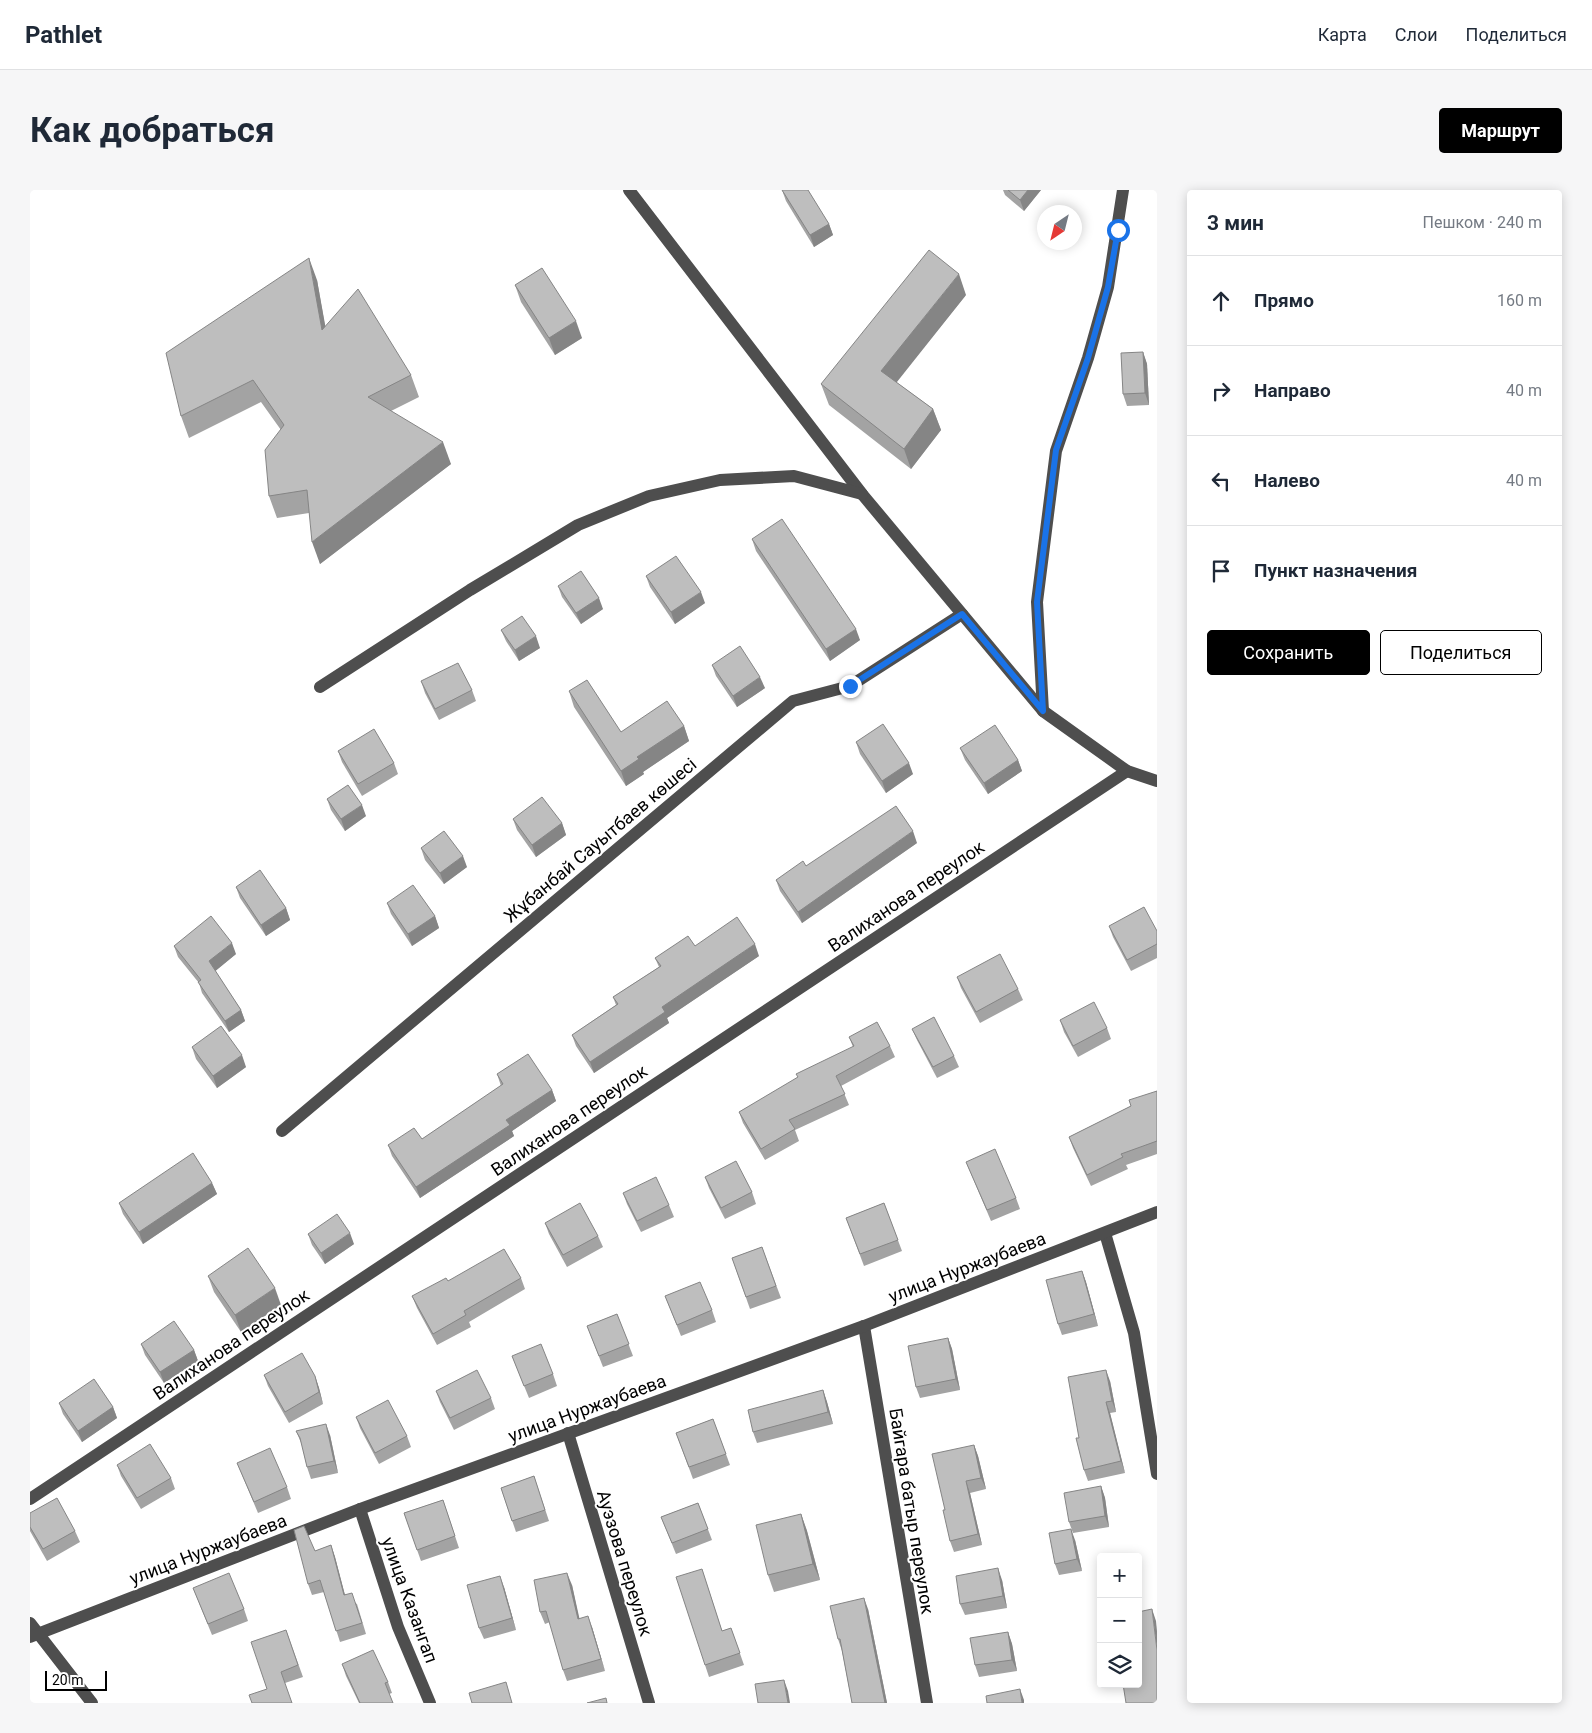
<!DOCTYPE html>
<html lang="ru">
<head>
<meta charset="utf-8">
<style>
	body { margin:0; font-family:Roboto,sans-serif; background:#f6f6f7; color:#1f2937 }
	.controls { position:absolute; right:15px; bottom:15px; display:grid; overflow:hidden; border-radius:5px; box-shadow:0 2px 12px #0003 }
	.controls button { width:45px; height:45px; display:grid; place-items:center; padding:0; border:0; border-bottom:1px solid #e0e1e3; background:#fff; color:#1f2937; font:25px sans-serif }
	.compass { position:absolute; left:1007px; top:15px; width:45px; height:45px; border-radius:50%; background:#fff; box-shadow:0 2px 12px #0003; rotate:215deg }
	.scale { position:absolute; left:15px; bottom:12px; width:62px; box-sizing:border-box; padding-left:5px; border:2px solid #000; border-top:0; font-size:14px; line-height:18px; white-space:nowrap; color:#000; -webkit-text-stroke:4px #fff; paint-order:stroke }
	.stop { position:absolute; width:15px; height:15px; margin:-11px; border:4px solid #1a73e8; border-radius:50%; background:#fff }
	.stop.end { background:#1a73e8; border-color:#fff; box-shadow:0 1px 5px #0008 }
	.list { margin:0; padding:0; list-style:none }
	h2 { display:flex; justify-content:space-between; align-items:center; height:65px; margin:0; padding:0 20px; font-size:21px }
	h2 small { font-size:16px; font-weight:400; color:#747a83 }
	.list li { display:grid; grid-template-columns:32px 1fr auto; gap:15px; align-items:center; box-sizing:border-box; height:90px; padding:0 20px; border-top:1px solid #e0e1e3 }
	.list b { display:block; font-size:19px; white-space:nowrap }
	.list em { font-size:16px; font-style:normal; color:#747a83 }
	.actions { display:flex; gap:10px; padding:15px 20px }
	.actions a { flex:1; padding:11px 0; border:1px solid #000; border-radius:5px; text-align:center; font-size:18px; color:#000 }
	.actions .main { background:#000; color:#fff }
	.icon { flex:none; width:28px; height:28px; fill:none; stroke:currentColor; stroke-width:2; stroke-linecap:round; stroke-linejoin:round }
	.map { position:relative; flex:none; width:1127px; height:1513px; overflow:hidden; border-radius:5px }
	header { display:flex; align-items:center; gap:30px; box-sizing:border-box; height:70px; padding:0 25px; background:#fff; border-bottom:1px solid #e0e1e3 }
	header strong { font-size:24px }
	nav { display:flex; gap:28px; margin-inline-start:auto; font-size:18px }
	.intro { display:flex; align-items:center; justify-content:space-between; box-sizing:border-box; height:120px; padding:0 30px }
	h1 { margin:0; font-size:35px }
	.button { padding:12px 22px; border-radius:5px; background:#000; color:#fff; font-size:18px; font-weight:700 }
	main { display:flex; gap:30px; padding:0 30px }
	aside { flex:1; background:#fff; border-radius:5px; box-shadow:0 2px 12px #0003 }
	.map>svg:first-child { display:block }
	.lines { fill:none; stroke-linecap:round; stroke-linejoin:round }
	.minor { stroke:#4e4e4e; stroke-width:12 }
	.wall { fill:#a3a3a3 }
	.shaded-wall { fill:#858585 }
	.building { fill:#bebebe; stroke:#858585 }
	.route { stroke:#1a73e8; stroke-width:6 }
	.labels { text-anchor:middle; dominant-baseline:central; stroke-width:4; stroke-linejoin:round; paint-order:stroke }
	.street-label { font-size:18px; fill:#000; stroke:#fff }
</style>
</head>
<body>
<header>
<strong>Pathlet</strong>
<nav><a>Карта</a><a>Слои</a><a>Поделиться</a></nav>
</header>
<div class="intro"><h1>Как добраться</h1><a class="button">Маршрут</a></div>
<main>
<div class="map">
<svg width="1127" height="1513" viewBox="0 0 1127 1513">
	<rect width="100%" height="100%" fill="#fff"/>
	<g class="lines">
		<!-- minor -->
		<g class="minor">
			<polyline points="599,0 832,304 1013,521 1097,581 1127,591"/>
			<polyline points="290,497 440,400 548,335 619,306 690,290 764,286 832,304"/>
			<polyline points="1013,521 1007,412 1026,261 1058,168 1078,97 1093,0"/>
			<polyline points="252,941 763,511 820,496 932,424"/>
			<polyline points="1075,1043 1104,1143 1127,1284"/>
			<polyline points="834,1136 897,1513"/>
			<polyline points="538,1243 619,1513"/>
			<polyline points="0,1309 1097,581"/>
			<polyline points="330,1319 368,1437 400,1513"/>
			<polyline points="0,1433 62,1513"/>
			<polyline points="0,1447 330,1319 834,1136 1127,1022"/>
		</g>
	</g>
	<!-- wall -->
	<g class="wall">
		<polygon points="752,0 799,34 803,45 784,57 756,11"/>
		<polygon points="973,0 1011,0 994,21 975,5"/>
		<polygon points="287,90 295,136 381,185 389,207 361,221 421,274 290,374 279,323 247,328 239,306 251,240 231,212 159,248 151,226"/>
		<polygon points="485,95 552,148 525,165 491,112"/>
		<polygon points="936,105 866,192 903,219 911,240 881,279 799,215 791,194"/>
		<polygon points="1113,162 1117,174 1119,215 1097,216 1093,204"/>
		<polygon points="722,349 830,450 800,471 726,361"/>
		<polygon points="616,386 675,413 645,434 620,397"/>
		<polygon points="528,396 573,419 551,434 532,407"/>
		<polygon points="471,440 510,458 489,471 476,451"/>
		<polygon points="682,475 735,498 707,517 686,486"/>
		<polygon points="391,491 442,500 446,511 409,530 395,503"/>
		<polygon points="539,501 591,542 654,536 659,551 613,582 614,584 596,596 544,517"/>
		<polygon points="826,552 883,584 856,603 830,564"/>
		<polygon points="930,558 988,570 992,581 958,604 935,570"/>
		<polygon points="308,561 364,573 368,584 332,606 312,572"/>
		<polygon points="297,609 336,626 315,641 301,620"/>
		<polygon points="483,629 532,633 536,645 506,667 487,640"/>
		<polygon points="887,653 772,733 750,701 746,690 776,676"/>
		<polygon points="391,658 437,677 414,694 395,670"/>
		<polygon points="206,697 256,718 260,730 236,746 210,708"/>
		<polygon points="357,713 405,726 409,738 382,756 361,724"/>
		<polygon points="1079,736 1127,741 1127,768 1101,781 1083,747"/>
		<polygon points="144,756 206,764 185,781 211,820 215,831 199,842 172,803 169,793 148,767"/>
		<polygon points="665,756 729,766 637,828 639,833 564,883 546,856 542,845 586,815 583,807 629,777 625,768"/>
		<polygon points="927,787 988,799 993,810 950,833 931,798"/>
		<polygon points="1030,830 1077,838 1081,849 1048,867 1034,842"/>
		<polygon points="882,839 924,866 929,877 907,888 887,850"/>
		<polygon points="819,847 860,856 865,867 811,896 819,915 765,940 769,951 735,970 713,933 709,922 823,857"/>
		<polygon points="162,857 216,877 187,898 166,869"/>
		<polygon points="467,884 522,900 526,911 482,941 484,946 390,1008 362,966 358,955 392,949 471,896"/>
		<polygon points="1127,901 1127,964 1096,975 1098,979 1061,996 1043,958 1039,947 1101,916"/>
		<polygon points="936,972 986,1008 990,1019 961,1031"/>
		<polygon points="675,987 722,1002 726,1014 695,1029 679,998"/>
		<polygon points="182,993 187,1004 113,1054 93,1024 89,1013"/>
		<polygon points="593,1003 639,1015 644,1027 611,1042 597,1014"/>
		<polygon points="854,1013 872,1061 834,1076 816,1028"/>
		<polygon points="515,1033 568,1046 573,1057 537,1077 519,1044"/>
		<polygon points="278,1044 324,1054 295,1074 282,1055"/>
		<polygon points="732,1057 751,1108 720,1119 702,1068"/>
		<polygon points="1052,1081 1056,1092 1068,1136 1032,1145 1028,1134"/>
		<polygon points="178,1086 251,1115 211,1142 184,1102"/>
		<polygon points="491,1088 495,1099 439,1132 441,1137 407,1155 387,1118 382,1106 418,1091"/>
		<polygon points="635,1106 682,1120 686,1132 651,1146"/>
		<polygon points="587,1124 603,1166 573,1177 557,1136"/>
		<polygon points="918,1148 922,1159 930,1200 890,1208 886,1197"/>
		<polygon points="111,1154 164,1160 168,1171 134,1193 115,1165"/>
		<polygon points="482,1166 523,1184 527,1196 499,1208"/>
		<polygon points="234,1185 285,1186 289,1198 293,1214 259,1233 238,1196"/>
		<polygon points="1080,1191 1086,1222 1080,1223 1095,1283 1058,1291 1054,1280 1049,1248"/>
		<polygon points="793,1200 797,1212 803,1234 727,1253 723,1242"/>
		<polygon points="406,1201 461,1208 465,1219 424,1240 410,1212"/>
		<polygon points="29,1213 83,1217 87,1228 52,1252 33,1224"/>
		<polygon points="326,1227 377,1246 381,1257 349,1274 330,1238"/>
		<polygon points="683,1229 700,1275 663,1289 646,1243"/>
		<polygon points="266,1241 300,1245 308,1283 281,1289 277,1277 272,1255"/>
		<polygon points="944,1255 948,1266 956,1299 940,1303 952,1355 924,1362 920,1351 915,1320"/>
		<polygon points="207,1273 257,1297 261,1309 228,1323"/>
		<polygon points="87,1275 141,1288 145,1299 111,1319 91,1286"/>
		<polygon points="504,1286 519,1331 486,1342 471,1298"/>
		<polygon points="1071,1296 1075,1308 1079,1337 1043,1343 1039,1332"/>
		<polygon points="413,1310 429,1358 391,1371 374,1323"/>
		<polygon points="668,1313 682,1350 646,1364 631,1327"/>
		<polygon points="0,1323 45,1341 50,1352 17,1371 0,1341"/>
		<polygon points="771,1324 777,1341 790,1390 744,1402 738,1385"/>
		<polygon points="1045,1350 1052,1381 1029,1385 1025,1374"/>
		<polygon points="301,1355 305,1367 315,1405 327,1414 336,1444 310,1452 294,1402 282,1405 278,1394 285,1361"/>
		<polygon points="672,1379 692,1441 701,1438 714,1475 679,1487 675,1475"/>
		<polygon points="972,1390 977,1418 935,1425 930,1414"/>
		<polygon points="542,1395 549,1429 562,1437 575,1481 537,1491 533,1480 520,1432 515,1434 510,1422"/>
		<polygon points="474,1397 486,1440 454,1449 449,1438"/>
		<polygon points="163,1398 214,1419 218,1431 182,1445"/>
		<polygon points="838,1419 857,1513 822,1513 812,1461 808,1449"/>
		<polygon points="256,1440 273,1487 237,1499"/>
		<polygon points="978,1442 982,1454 987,1481 949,1487 945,1475"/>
		<polygon points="312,1474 358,1492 362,1503 359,1504 363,1513 329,1513 316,1486"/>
	</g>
	<!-- shaded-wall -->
	<g class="shaded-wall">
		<polygon points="998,0 1011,0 994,21 990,10"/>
		<polygon points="799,34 803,45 784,57 780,45"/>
		<polygon points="279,68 287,90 300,162 292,140"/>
		<polygon points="929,84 936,105 859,202 851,181"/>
		<polygon points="546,131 552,148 525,165 519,148"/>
		<polygon points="1113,162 1117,174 1119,215 1115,203"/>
		<polygon points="903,219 911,240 881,279 874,259"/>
		<polygon points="413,252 421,274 290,374 282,352"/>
		<polygon points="671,402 675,413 645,434 641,422"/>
		<polygon points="569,408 573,419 551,434 546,423"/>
		<polygon points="826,439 830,450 800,471 796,459"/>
		<polygon points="506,446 510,458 489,471 485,460"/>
		<polygon points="730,487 735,498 707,517 703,506"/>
		<polygon points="654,536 659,551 613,582 614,584 596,596 591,581 607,567"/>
		<polygon points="988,570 992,581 958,604 954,593"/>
		<polygon points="879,573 883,584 856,603 852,591"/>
		<polygon points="332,615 336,626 315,641 311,629"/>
		<polygon points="532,633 536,645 506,667 502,655"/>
		<polygon points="883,641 887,653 772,733 768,722"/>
		<polygon points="433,666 437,677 414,694 410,683"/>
		<polygon points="256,718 260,730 236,746 231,735"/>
		<polygon points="405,726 409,738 382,756 378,744"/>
		<polygon points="202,753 206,764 183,783 179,771"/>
		<polygon points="725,754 729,766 637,828 639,833 564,883 560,872 632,817"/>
		<polygon points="211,820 215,831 199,842 195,831"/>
		<polygon points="212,865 216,877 187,898 183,886"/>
		<polygon points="522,900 526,911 482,941 484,946 390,1008 386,997 476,930"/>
		<polygon points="182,993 187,1004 113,1054 109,1042"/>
		<polygon points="320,1043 324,1054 295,1074 291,1063"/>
		<polygon points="1052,1081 1056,1092 1068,1136 1064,1124"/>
		<polygon points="245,1098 251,1115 211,1142 205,1125"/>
		<polygon points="918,1148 922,1159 930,1200 926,1189"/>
		<polygon points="164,1160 168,1171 134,1193 130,1182"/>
		<polygon points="1076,1180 1080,1191 1086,1222 1082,1211"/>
		<polygon points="285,1186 289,1198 293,1214 289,1202"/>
		<polygon points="793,1200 797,1212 803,1234 798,1222"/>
		<polygon points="1076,1212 1080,1223 1095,1283 1091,1271"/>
		<polygon points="83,1217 87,1228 52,1252 48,1241"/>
		<polygon points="296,1234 300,1245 308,1283 304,1271"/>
		<polygon points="944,1255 948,1266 956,1299 951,1288"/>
		<polygon points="936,1291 940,1303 952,1355 948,1344"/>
		<polygon points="1071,1296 1075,1308 1079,1337 1075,1326"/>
		<polygon points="771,1324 777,1341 790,1390 783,1374"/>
		<polygon points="1041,1339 1045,1350 1052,1381 1047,1369"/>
		<polygon points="301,1355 305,1367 318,1417 314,1405"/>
		<polygon points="968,1378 972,1390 977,1418 973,1406"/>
		<polygon points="537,1383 542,1395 552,1440 548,1429"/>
		<polygon points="470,1386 474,1397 486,1440 482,1428"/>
		<polygon points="834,1408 838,1419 857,1513 855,1513"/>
		<polygon points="1122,1419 1126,1431 1127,1441 1127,1460"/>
		<polygon points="558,1426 562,1437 575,1481 571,1469"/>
		<polygon points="978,1442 982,1454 987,1481 982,1470"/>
		<polygon points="754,1490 758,1501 760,1513 758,1513"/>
		<polygon points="990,1499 994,1510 994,1513 992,1513"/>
	</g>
	<!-- building -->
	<g class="building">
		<polygon points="752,0 778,0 799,34 780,45"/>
		<polygon points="978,0 998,0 990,10"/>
		<polygon points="899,60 929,84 851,181 903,219 874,259 791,194"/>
		<polygon points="279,68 292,140 328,99 381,185 338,207 413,252 282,352 277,300 239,306 235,260 254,235 223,190 151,226 136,163"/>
		<polygon points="512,78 546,131 519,148 485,95"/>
		<polygon points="1113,162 1115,203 1093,204 1091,163"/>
		<polygon points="752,329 826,439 796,459 722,349"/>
		<polygon points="646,366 671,402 641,422 616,386"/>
		<polygon points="551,381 569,408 546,423 528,396"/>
		<polygon points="492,426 506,446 485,460 471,440"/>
		<polygon points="710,456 730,487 703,506 682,475"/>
		<polygon points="428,473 442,500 405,519 391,491"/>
		<polygon points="557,490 591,542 637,511 654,536 607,567 609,569 591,581 539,501"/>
		<polygon points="853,534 879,573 852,591 826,552"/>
		<polygon points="965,535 988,570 954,593 930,558"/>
		<polygon points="344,539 364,573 328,594 308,561"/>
		<polygon points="318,595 332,615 311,629 297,609"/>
		<polygon points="512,607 532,633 502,655 483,629"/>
		<polygon points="866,616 883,641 768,722 746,690 773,671 776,676"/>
		<polygon points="414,641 433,666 410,683 391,658"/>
		<polygon points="230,680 256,718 231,735 206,697"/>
		<polygon points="383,695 405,726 378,744 357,713"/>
		<polygon points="1114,717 1127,741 1127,754 1097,770 1079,736"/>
		<polygon points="181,726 202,753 179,771 211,820 195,831 168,792 171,790 144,756"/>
		<polygon points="707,727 725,754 632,817 635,822 560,872 542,845 588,814 583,807 631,776 625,768 658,746 665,756"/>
		<polygon points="970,764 988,799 946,822 927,787"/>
		<polygon points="1064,812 1077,838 1043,856 1030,830"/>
		<polygon points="904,827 924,866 903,877 882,839"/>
		<polygon points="847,832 860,856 806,886 815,904 759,930 765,939 731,959 709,922 768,887 766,884 824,856 819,847"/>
		<polygon points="191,836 212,865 183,886 162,857"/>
		<polygon points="498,864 522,900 476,930 480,935 386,997 358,955 384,938 392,949 473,894 467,884"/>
		<polygon points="1127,901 1127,951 1091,964 1093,967 1057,985 1039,947 1101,916 1099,910"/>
		<polygon points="965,959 986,1008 957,1020 936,972"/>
		<polygon points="163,963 182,993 109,1042 89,1013"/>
		<polygon points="706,971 722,1002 691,1018 675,987"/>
		<polygon points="626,987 639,1015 607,1031 593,1003"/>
		<polygon points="550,1013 568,1046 533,1065 515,1033"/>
		<polygon points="854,1013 868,1050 830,1064 816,1028"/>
		<polygon points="307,1024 320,1043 291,1063 278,1044"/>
		<polygon points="732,1057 746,1096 716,1107 702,1068"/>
		<polygon points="218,1058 245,1098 205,1125 178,1086"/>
		<polygon points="474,1059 491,1088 434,1121 436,1125 403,1144 382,1106 416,1088 418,1091"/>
		<polygon points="1052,1081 1064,1124 1028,1134 1016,1090"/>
		<polygon points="670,1092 682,1120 647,1135 635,1106"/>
		<polygon points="587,1124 599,1154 569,1166 557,1136"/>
		<polygon points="144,1131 164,1160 130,1182 111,1154"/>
		<polygon points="918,1148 926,1189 886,1197 878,1156"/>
		<polygon points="511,1154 523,1184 494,1196 482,1166"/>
		<polygon points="272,1163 285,1186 289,1202 255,1222 234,1185"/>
		<polygon points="447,1180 461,1208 420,1228 406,1201"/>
		<polygon points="1076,1180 1082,1211 1076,1212 1091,1271 1054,1280 1046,1248 1049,1248 1038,1187"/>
		<polygon points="64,1189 83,1217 48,1241 29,1213"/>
		<polygon points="793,1200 798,1222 723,1242 718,1220"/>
		<polygon points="358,1210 377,1246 345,1263 326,1227"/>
		<polygon points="683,1229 696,1264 659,1277 646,1243"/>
		<polygon points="296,1234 304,1271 277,1277 270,1248 266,1241"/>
		<polygon points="120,1254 141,1288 107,1308 87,1275"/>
		<polygon points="944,1255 951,1288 936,1291 948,1344 920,1351 913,1320 915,1320 902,1264"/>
		<polygon points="240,1258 257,1297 224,1312 207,1273"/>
		<polygon points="504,1286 515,1320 482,1331 471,1298"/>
		<polygon points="1071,1296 1075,1326 1039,1332 1034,1303"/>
		<polygon points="27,1308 45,1341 13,1359 0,1337 0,1323"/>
		<polygon points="413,1310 425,1346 387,1360 374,1323"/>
		<polygon points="668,1313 678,1339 642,1353 631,1327"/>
		<polygon points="771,1324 783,1374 738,1385 726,1335"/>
		<polygon points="274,1336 285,1361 301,1355 314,1405 322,1403 332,1433 306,1441 290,1390 278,1394 264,1340"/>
		<polygon points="1041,1339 1047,1369 1025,1374 1019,1343"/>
		<polygon points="968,1378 973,1406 930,1414 926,1386"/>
		<polygon points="672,1379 692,1441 701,1438 710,1463 675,1475 646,1387"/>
		<polygon points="199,1383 214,1419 178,1434 163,1398"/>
		<polygon points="537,1383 548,1429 558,1426 571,1469 533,1480 516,1421 510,1422 504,1390"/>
		<polygon points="470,1386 482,1428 449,1438 437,1395"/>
		<polygon points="834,1408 855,1513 822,1513 810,1449 808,1449 800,1416"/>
		<polygon points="1122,1419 1127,1460 1127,1513 1096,1513 1093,1494 1108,1494 1108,1422"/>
		<polygon points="256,1440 268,1475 251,1482 262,1513 222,1513 219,1505 237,1499 221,1452"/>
		<polygon points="978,1442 982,1470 945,1475 940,1448"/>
		<polygon points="343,1460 358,1492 355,1493 363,1513 330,1513 312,1474"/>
		<polygon points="754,1490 758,1513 728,1513 725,1494"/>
		<polygon points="476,1492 482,1513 442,1513 439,1503"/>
		<polygon points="990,1499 992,1513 957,1513 956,1506"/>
		<polygon points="576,1508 577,1513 557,1513"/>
	</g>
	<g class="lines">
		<!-- route -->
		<polyline class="route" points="820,496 932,424 1013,521 1007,412 1026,260 1058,168 1078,97 1088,40"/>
	</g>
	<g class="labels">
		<!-- street labels -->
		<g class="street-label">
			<text transform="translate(570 650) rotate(-40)">Жұбанбай Сауытбаев көшесі</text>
			<text transform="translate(876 706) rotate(-34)">Валиханова переулок</text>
			<text transform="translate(539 930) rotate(-34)">Валиханова переулок</text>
			<text transform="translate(937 1077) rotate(-21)">улица Нуржаубаева</text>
			<text transform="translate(201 1154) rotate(-34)">Валиханова переулок</text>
			<text transform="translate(557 1218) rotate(-20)">улица Нуржаубаева</text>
			<text transform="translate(882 1321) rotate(81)">Байгара батыр переулок</text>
			<text transform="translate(178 1359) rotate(-21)">улица Нуржаубаева</text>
			<text transform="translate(595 1373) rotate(73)">Ауэзова переулок</text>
			<text transform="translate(380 1410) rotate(70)">улица Казангап</text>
		</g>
	</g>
</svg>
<div class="controls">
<button>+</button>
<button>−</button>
<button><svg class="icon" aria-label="layers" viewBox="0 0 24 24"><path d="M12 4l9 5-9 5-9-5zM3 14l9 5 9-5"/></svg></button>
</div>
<svg class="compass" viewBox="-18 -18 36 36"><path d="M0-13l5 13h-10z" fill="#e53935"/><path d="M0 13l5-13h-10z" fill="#747a83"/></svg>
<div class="scale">20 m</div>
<div class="stop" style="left:1088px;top:40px"></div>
<div class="stop end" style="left:820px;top:496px"></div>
</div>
<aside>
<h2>3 мин<small>Пешком · 240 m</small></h2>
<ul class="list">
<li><svg class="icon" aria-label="ahead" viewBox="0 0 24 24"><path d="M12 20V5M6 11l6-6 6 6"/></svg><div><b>Прямо</b></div><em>160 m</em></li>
<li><svg class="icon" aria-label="right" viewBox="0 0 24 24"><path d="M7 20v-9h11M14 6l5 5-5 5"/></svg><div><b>Направо</b></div><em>40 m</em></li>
<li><svg class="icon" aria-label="left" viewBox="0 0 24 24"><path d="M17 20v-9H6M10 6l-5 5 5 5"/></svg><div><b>Налево</b></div><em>40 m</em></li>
<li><svg class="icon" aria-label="arrive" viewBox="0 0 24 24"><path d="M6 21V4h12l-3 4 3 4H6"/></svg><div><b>Пункт назначения</b></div></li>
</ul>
<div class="actions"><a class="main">Сохранить</a><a>Поделиться</a></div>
</aside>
</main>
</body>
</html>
